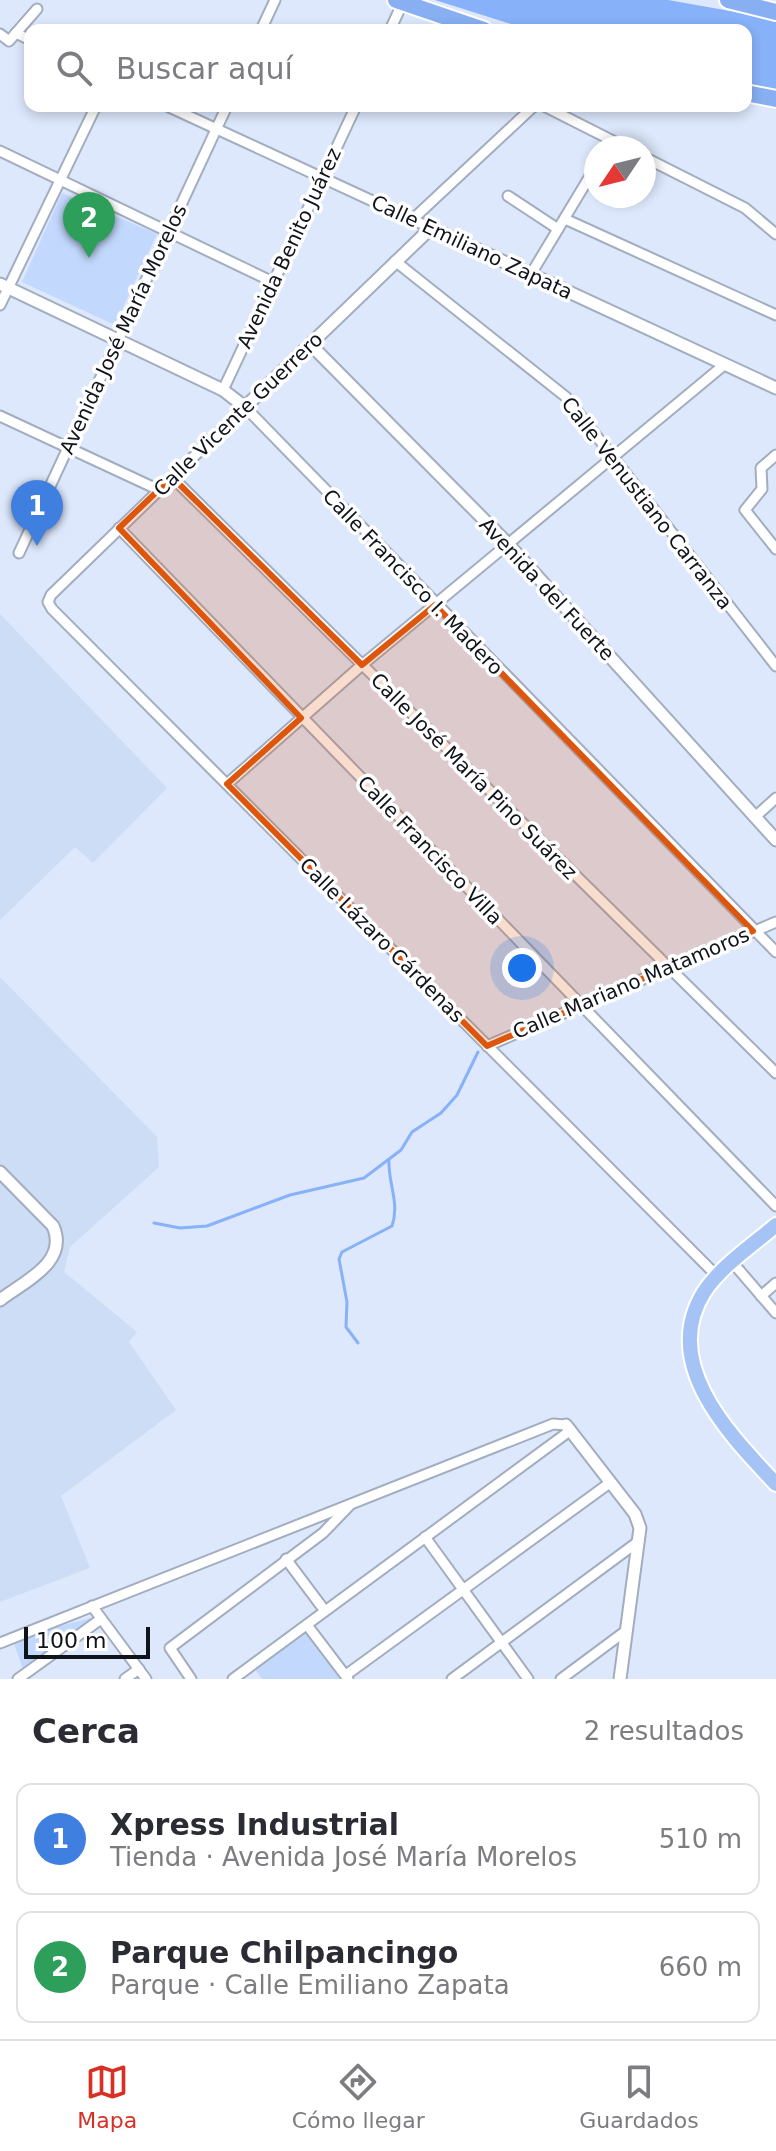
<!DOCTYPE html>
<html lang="es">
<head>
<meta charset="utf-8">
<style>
	body { margin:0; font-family:"DejaVu Sans",sans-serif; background:#f7f7f7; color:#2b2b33 }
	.compass { position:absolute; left:584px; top:136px; width:72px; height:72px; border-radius:50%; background:#fff; box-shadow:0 4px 12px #0003; rotate:235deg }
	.scale { position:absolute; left:24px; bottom:20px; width:126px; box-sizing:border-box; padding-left:8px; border:4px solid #0f131a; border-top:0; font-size:22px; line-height:28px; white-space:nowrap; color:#0f131a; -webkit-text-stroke:6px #fff; paint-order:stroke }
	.you { position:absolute; left:522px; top:968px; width:28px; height:28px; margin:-20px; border:6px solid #fff; border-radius:50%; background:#1a73e8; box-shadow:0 0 0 12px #1a73e833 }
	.badge { display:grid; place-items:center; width:52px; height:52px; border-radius:50%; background:#d93025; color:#fff; font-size:26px; font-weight:700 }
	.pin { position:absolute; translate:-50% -66px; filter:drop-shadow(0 2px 4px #0008) }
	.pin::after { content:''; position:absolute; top:42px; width:28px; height:24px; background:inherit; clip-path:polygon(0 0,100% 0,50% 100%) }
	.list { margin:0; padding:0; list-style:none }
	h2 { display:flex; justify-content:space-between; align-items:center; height:104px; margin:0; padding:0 32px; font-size:34px }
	h2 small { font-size:26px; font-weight:400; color:#7c7c81 }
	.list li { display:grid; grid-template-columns:52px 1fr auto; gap:24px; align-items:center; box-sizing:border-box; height:112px; margin:0 16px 16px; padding:0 16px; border:2px solid #e1e1e2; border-radius:16px }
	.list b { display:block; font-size:30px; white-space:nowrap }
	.list p { margin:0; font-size:26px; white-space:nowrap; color:#7c7c81 }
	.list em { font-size:26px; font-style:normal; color:#7c7c81 }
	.icon { flex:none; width:44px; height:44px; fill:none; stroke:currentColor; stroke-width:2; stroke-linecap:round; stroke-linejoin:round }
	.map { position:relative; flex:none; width:776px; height:1679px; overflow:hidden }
	.search { position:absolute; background:#fff; box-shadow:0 4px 12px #0003; left:24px; right:24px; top:24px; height:88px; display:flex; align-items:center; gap:20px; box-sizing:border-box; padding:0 28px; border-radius:16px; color:#7c7c81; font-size:30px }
	.sheet { height:360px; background:#fff }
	nav { display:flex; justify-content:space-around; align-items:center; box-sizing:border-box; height:112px; border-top:2px solid #e1e1e2; background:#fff; font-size:22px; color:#7c7c81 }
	nav a { display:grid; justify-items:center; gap:4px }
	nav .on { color:#d93025 }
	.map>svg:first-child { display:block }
	.built { fill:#cdddf6 }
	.green { fill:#c2d8fd }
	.water { fill:#87b1f8 }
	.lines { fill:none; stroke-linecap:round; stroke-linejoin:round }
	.stream { stroke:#87b1f8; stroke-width:3 }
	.minor-casing { stroke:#a2adbf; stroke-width:13 }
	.tertiary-casing { stroke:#a2adbf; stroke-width:15 }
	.primary-casing { stroke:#fff; stroke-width:18 }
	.trunk-casing { stroke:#fff; stroke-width:20 }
	.minor { stroke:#fff; stroke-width:9 }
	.tertiary { stroke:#fff; stroke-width:11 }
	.primary { stroke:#a6c3f5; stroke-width:14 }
	.trunk { stroke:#88aff2; stroke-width:16 }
	.marked { fill:#dd560d; fill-opacity:0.2; stroke:#dd560d; stroke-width:6; stroke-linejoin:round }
	.labels { text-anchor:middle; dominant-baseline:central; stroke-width:7; stroke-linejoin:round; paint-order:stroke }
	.street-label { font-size:20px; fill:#0f131a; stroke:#fff }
</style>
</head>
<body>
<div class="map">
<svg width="776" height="1679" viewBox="0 0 776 1679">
	<rect width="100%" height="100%" fill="#dde8fc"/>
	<!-- built -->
	<g class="built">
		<polygon points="0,614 167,788 93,863 75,847 0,920"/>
		<polygon points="0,977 157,1137 159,1167 70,1247 64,1272 137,1332 129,1342 176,1410 61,1496 90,1568 0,1602"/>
	</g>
	<!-- green -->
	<g class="green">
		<polygon points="62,193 157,234 115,325 22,282"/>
		<polygon points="99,1616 24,1672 12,1638"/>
		<polygon points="307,1626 347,1679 262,1679 253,1666"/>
	</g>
	<!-- water -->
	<polygon class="water" points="435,0 668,0 776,19 776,92 746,87 746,30 530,30"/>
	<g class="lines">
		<!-- stream -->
		<g class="stream">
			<polyline points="154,1223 180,1228 207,1226 290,1195 364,1178 401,1150 412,1132 441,1113 457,1095 478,1052"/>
			<path d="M358 1343 346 1327 347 1302 339 1259 342 1252 392 1226C400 1203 388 1183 389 1161"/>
		</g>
		<!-- minor casing -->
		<g class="minor-casing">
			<g id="minor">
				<polyline points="261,30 275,0"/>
				<polyline points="390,30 403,2"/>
				<polyline points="16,33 30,40"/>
				<polyline points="0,34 9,41 37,9"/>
				<polyline points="167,106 431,228"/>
				<polyline points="544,106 627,148"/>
				<polyline points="0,151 273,282"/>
				<polyline points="644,157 745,208 776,234"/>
				<polyline points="508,196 558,229"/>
				<polyline points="413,219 534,106"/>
				<polyline points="565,219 776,315"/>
				<polyline points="395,261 566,397 776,666"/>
				<polyline points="531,274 596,166"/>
				<polyline points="0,305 96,106"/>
				<polyline points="223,390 356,106"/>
				<polyline points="0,416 159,490"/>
				<polyline points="776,455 761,468 762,489 745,510 776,549"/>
				<polyline points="172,477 776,1073"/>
				<polyline points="119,528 776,1206"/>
				<polyline points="19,553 227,106"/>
				<polyline points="227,784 362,665 724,365"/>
				<polyline points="755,817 776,798"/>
				<polyline points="487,1046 776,922"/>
				<polyline points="733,1263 776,1313"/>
				<polyline points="718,1277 52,609 48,602 51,595 245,407 776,952"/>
				<polyline points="761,1296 776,1283"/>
				<polyline points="425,1537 528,1679"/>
				<polyline points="286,1559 325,1611"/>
				<polyline points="92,1606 146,1679"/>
				<polyline points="307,1625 348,1679"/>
				<polyline points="0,1643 553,1424 566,1425"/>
				<polyline points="346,1675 611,1482"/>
				<polyline points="18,1679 101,1619"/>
				<polyline points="125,1679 139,1669"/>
				<polyline points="191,1679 170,1648 323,1533 350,1505"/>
				<polyline points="233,1679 571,1430"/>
				<polyline points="452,1679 639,1541"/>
				<polyline points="561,1679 627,1630"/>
			</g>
		</g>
		<!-- tertiary casing -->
		<g class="tertiary-casing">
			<g id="tertiary">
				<polyline points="0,284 223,390 245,407 431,228 776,388"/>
				<polyline points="311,345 508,544 776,840"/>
				<path d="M0 1172 53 1226C69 1262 25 1281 0 1300"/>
				<polyline points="566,1425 635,1514 640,1528 620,1679"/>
			</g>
		</g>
		<!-- primary casing -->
		<g class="primary-casing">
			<path id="primary" d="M776 1225C753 1245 721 1266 704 1292 659 1364 731 1436 776 1484"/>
		</g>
		<!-- trunk casing -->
		<g class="trunk-casing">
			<g id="trunk">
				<polyline points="396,0 484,30"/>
				<polyline points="728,0 776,12"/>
				<polyline points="746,93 776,99"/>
			</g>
		</g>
		<!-- minor -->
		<use href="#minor" class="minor"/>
		<!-- tertiary -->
		<use href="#tertiary" class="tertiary"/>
		<!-- primary -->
		<use href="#primary" class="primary"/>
		<!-- trunk -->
		<use href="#trunk" class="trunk"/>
	</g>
	<!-- marked area -->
	<path class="marked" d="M172 477 362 665 435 605 753 931 487 1046 227 784 301 718 119 528Z"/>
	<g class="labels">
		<!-- street labels -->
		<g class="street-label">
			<text transform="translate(472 247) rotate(25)">Calle Emiliano Zapata</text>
			<text transform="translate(289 248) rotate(-65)">Avenida Benito Juárez</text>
			<text transform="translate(123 329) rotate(-65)">Avenida José María Morelos</text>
			<text transform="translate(238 414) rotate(-44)">Calle Vicente Guerrero</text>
			<text transform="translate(647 503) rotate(52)">Calle Venustiano Carranza</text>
			<text transform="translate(413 582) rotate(46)">Calle Francisco I. Madero</text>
			<text transform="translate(547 589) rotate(47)">Avenida del Fuerte</text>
			<text transform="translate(474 776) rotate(45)">Calle José María Pino Suárez</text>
			<text transform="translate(430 850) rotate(46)">Calle Francisco Villa</text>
			<text transform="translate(382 940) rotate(45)">Calle Lázaro Cárdenas</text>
			<text transform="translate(631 983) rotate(-23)">Calle Mariano Matamoros</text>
		</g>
	</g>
</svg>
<svg class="compass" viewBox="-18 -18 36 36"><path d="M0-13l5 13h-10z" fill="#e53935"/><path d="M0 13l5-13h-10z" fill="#7c7c81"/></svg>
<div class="scale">100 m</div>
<div class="you"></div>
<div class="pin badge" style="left:37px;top:546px;background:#3f7fe0">1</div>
<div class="pin badge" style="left:89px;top:258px;background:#2e9e5b">2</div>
<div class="search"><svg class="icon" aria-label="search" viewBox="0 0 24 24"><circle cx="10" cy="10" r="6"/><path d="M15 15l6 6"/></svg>Buscar aquí</div>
</div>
<section class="sheet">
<h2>Cerca<small>2 resultados</small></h2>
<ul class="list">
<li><span class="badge" style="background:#3f7fe0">1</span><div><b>Xpress Industrial</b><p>Tienda · Avenida José María Morelos</p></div><em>510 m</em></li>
<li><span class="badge" style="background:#2e9e5b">2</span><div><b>Parque Chilpancingo</b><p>Parque · Calle Emiliano Zapata</p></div><em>660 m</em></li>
</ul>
</section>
<nav>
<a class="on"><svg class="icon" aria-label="map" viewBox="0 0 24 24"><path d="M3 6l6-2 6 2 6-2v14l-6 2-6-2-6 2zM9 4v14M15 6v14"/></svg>Mapa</a>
<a><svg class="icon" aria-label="directions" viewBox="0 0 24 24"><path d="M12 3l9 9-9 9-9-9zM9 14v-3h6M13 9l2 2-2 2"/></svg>Cómo llegar</a>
<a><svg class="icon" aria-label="saved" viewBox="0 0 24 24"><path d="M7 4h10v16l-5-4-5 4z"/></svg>Guardados</a>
</nav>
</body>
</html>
